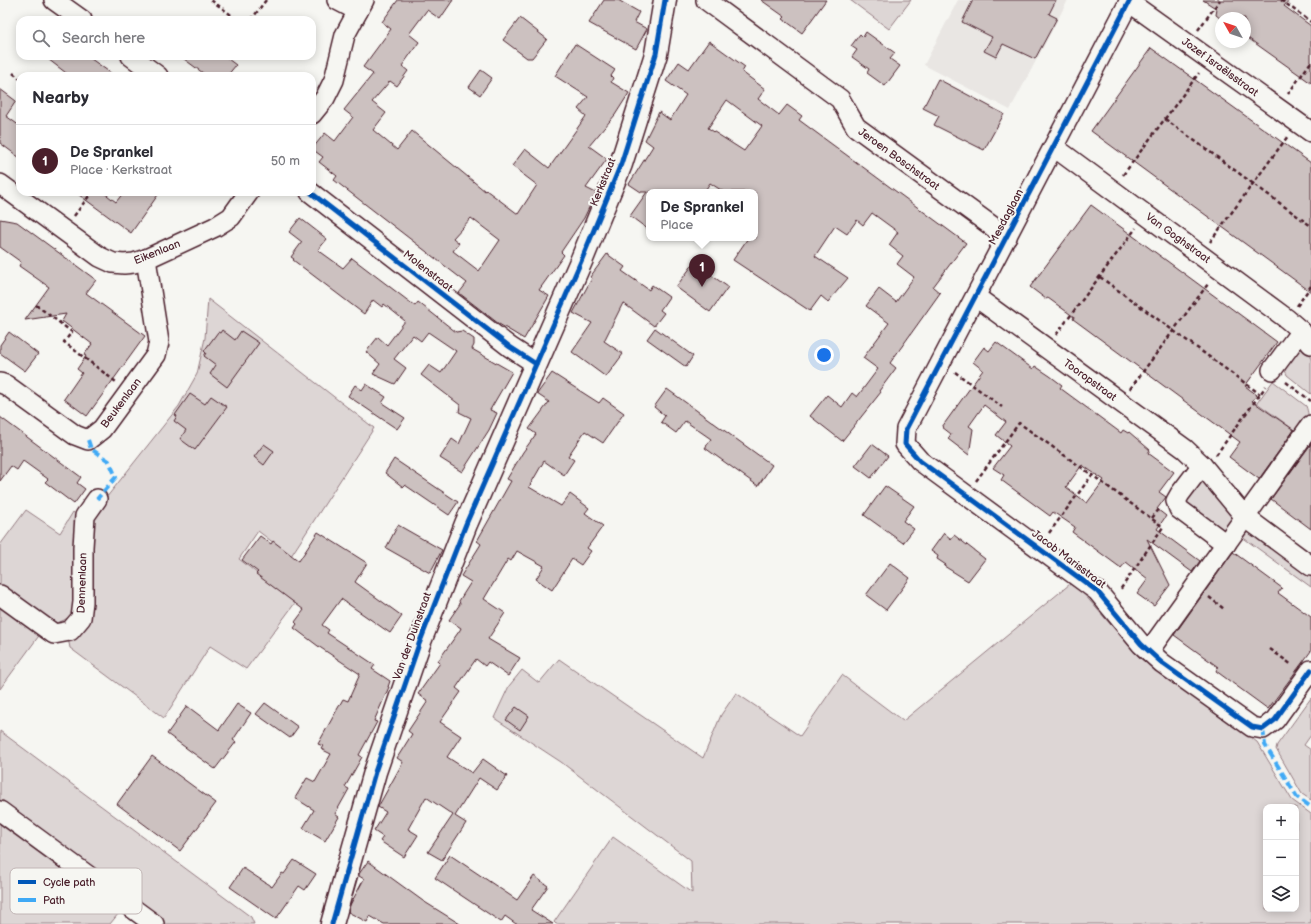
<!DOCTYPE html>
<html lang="en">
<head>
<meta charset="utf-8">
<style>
	body { margin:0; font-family:"Balsamiq Sans",sans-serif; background:#f2f2f3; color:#2b2b33 }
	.controls { position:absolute; right:12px; bottom:12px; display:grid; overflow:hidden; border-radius:8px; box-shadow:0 2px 10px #0003 }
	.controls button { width:36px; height:36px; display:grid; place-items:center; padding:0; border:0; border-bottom:1px solid #e1e1e2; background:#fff; color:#2b2b33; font:20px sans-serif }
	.compass { position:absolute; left:1215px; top:12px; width:36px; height:36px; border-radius:50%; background:#fff; box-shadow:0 2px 10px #0003; rotate:310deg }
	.you { position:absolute; left:824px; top:355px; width:14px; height:14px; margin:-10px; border:3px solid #fff; border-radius:50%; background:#1a73e8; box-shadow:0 0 0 6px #1a73e833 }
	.badge { display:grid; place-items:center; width:26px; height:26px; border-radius:50%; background:#4a1f2b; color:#fff; font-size:13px; font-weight:700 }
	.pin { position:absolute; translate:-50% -33px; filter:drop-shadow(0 1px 2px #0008) }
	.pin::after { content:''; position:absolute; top:21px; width:14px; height:12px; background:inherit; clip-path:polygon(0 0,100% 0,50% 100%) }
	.popup { position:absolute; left:646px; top:189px; width:112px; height:52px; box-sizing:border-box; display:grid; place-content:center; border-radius:8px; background:#fff; filter:drop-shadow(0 1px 3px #0005); font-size:13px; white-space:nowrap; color:#7c7c81 }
	.popup b { font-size:15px; color:#2b2b33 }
	.popup::after { content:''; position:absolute; left:50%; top:100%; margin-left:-8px; border:8px solid transparent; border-top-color:#fff }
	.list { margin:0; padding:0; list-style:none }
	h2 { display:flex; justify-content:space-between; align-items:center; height:52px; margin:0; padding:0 16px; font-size:17px }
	h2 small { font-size:13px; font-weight:400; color:#7c7c81 }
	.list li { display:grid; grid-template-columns:26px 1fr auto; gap:12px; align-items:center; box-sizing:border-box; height:72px; padding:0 16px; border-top:1px solid #e1e1e2 }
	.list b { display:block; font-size:15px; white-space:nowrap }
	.list p { margin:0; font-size:13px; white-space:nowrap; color:#7c7c81 }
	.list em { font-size:13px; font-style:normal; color:#7c7c81 }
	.icon { flex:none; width:22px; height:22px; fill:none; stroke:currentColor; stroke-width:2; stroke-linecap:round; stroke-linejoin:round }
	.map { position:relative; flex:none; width:1311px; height:924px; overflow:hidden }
	.search { position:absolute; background:#fff; box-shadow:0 2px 10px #0003; left:16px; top:16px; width:300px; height:44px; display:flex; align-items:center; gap:10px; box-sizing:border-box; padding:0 14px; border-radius:12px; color:#7c7c81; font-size:15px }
	.panel { position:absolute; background:#fff; box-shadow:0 2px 10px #0003; left:16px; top:72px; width:300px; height:124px; border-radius:12px }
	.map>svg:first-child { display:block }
	.built { fill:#e9e6e3 }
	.green { fill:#ddd6d5; stroke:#947a80; fill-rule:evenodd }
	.building { fill:#ccc1c0; stroke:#4a1f2b; fill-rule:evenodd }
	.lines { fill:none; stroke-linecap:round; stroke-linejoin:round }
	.minor-casing { stroke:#4a1f2b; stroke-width:22 }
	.tertiary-casing { stroke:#4a1f2b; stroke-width:25 }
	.path { stroke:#4a1f2b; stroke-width:2.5; stroke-dasharray:4 3; stroke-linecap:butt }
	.minor { stroke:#f6f6f2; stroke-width:19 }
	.tertiary { stroke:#f6f6f2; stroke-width:22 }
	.quiet { stroke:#3fa9f5; stroke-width:4; stroke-dasharray:8 4; stroke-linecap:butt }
	.cycleway-casing { stroke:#f6f6f2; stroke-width:8 }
	.cycleway { stroke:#0057b8; stroke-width:5 }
	.labels { text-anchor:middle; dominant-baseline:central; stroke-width:4; stroke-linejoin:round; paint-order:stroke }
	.street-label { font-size:11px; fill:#4a1f2b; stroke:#f6f6f2 }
	.key { fill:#f6f6f2; stroke:#c2b6b6; stroke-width:1 }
	.key-label { font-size:11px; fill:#4a1f2b }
</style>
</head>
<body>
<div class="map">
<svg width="1311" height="924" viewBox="0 0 1311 924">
	<rect width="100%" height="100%" fill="#f6f6f2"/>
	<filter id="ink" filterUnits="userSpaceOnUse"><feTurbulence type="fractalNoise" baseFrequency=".025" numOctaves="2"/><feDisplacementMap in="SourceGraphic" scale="8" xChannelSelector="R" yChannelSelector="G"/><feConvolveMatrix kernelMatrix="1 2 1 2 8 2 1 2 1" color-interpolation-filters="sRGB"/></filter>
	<g filter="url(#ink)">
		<!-- built -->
		<polygon class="built" points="958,0 1068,0 1010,110 924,65"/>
		<!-- green -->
		<g class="green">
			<polygon points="850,0 911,0 889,29"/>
			<polygon points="208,299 374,428 291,556 258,531 239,559 295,603 246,669 210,646 164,718 70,648 68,638 91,517 179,406 197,374 205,338"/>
			<polygon points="1302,348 1307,350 1311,354 1311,394 1287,375 1284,368 1298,349"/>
			<path d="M1273 381 1306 406C1311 420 1307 422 1297 432L1257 403Z"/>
			<polygon points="1200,481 1204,481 1235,519 1223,532 1186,503 1186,499"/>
			<polygon points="26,510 60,533 73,512 81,518 76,614 52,626 0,587 0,545"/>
			<polygon points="1248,529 1311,574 1311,587 1238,534"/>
			<path d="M1070 584 1083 593 1140 658 1257 742 1292 800 1311 814V924H556L554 922 613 837 692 893 691 861 561 762 494 718 509 686 522 670 539 683 559 659 703 758 721 715 736 693 800 736 842 675 903 721ZM1266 807H1296V909H1266Z"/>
			<polygon points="0,603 41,633 0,689"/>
			<polygon points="1311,698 1311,735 1304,745 1311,750 1311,800 1302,794 1276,749 1277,745"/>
			<polygon points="0,731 251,917 254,924 164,924 0,804"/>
			<polygon points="0,819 123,908 110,924 0,924"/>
		</g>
		<!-- building -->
		<g class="building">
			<path d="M398 0H453L440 19 427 10 409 34 419 42 402 66 408 71 397 86 390 81 372 102 386 113 373 130 397 150 412 131 485 191 486 190 518 214 537 185 512 166 525 149 549 168 586 116 578 109 588 97 555 76 575 44 615 70 611 76 613 78 611 82 629 93 615 115 589 146 607 159 586 188 596 193 584 218 561 252 564 255 539 290 549 296 524 339 499 324 459 293 467 283 334 180 337 176 319 162 323 157 312 149 325 133 335 141 353 117 344 110 373 74 363 67 391 29 382 22ZM471 218 500 240 479 271 453 251 459 243 453 238Z"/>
			<polygon points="604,0 618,0 639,12 634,22 647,29 636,49 589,23"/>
			<polygon points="761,0 826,0 802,33 783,19 785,17"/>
			<polygon points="973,0 1056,0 1049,14 1057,18 1035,59 1003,44 996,57 984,51 992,37 962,22"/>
			<polygon points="1203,0 1289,0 1284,6 1311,26 1311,83 1245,36 1245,18 1221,19 1216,15 1217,9"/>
			<polygon points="520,18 547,39 532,58 527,58 503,40"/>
			<polygon points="866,32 895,53 890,59 900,66 885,86 867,73 869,69 852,57 857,50 851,46 860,34 863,37"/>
			<path d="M709 41 745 67 742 72 765 89 758 99 779 115 787 105 802 116 799 120 966 243 933 287 940 293 890 363 896 368 879 391 881 392 842 441 810 416 827 395 842 407 852 393 857 397 878 369 863 358 889 323 866 306 879 289 896 302 914 277 897 264 903 256 889 245 898 232 872 213 863 225 857 220 847 234 835 226 815 256 848 278 828 302 821 296 810 311 733 260 748 238H755V192H724L710 183 704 192H649V230L630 216 647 192H641L629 184 653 146 645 140 659 112 670 120 686 95 666 81 679 62 689 69ZM727 100 762 126 744 151 708 128Z"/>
			<polygon points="1151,48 1311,163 1311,292 1091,131"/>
			<polygon points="44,56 87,56 115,76 70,76"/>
			<polygon points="180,56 224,56 236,65 227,76 207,76"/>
			<polygon points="481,70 492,78 480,95 469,87"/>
			<polygon points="938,79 1004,114 984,150 934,125 939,116 923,108"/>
			<polygon points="0,89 16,101 6,116 20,126 20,158 0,143"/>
			<polygon points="75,192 103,192 116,202 124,192 160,192 131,233"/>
			<polygon points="1091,205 1277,342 1245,386 1257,395 1252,401 1294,430 1259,479 1229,457 1240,442 1073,319 1074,317 1048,298 1046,299 1030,287"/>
			<polygon points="300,218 327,239 318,250 343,268 352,258 415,306 418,302 456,332 462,331 474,339 474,345 472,349 512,372 490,410 497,413 489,430 462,472 440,458 452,439 459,444 471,418 459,412 460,405 421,375 429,365 441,373 456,351 428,332 421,341 413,335 394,359 406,368 395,384 373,374 380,364 366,352 378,337 387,345 405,321 384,304 382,307 373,300 364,314 293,260 294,259 291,257 302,242 289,232"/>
			<polygon points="0,219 17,222 96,280 86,293 145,336 87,416 64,399 82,373 77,369 86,356 84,355 92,344 62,321 66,314 25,320 49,287 19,266 21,262 0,247"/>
			<polygon points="607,254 625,267 622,271 649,290 652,285 669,297 660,310 664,313 654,326 623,303 604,341 623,354 606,377 572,352 592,323 573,313 592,278 590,277"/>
			<polygon points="694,263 728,287 710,312 676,287"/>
			<polygon points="655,328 693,356 686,367 647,339"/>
			<polygon points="222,330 235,340 241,331 259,343 227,387 210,374 216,365 204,356 206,353 204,351 218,332 220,333"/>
			<polygon points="9,332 38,354 25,371 0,353 0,345"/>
			<path d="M996 342 1033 369 1035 366 1050 376 1062 385 1060 388 1121 433 1123 430 1128 433 1129 432 1150 450 1148 453 1174 472 1159 492 1166 497 1157 509 1166 516 1157 529 1200 561 1192 572 1147 539 1170 585 1154 606 1137 594 1148 579 1126 562 1121 568 1072 532 1075 527 1053 512 1050 516 1001 480 1004 475 993 468 1010 446 996 435 1006 422 984 405 969 426 973 429 969 455 948 439 951 434 942 427 983 370 973 362 984 347 989 351ZM1082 465 1104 480 1087 503 1066 487Z"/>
			<polygon points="552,373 599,403 603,398 624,413 603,443 585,431 568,456 574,460 564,475 544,461 529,487 561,506 570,494 589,508 585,513 603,526 587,548 591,551 581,565 572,559 552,590 536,579 544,566 517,551 511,561 508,559 484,599 505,613 488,639 520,658 508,676 488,662 485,666 476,659 456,688 461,692 440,722 461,736 447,757 472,773 483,759 507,776 497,790 479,778 455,816 466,823 442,860 428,852 453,815 426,797 408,829 418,835 404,857 380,841 383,837 374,831 386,812 378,807 403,762 397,758 412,734 408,731 428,701 418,694 440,663 438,661 460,630 461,628 449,620 460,604 459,601 471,582 461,576 481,544 477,541 511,481 507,479 523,452 536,434 529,429 549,402 537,394"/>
			<polygon points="366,384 386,397 382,403 405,418 397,429 348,396 355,385 362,390"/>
			<polygon points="667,389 772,465 758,486 705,448 711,439 685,421 676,433 661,422 665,416 654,407"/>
			<polygon points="190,394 205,404 211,396 227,407 195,450 180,439 186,430 174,421 177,416 175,415"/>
			<polygon points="0,417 81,477 77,483 85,489 74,504 45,482 48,479 23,461 17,470 11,466 0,481"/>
			<polygon points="264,444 274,451 264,465 254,457"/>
			<polygon points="872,444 888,456 871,478 855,466"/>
			<polygon points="1311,444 1311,529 1271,499"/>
			<polygon points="394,459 458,502 449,515 405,485 403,487 385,473"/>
			<polygon points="885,486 914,506 903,521 914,529 903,543 864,515"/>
			<polygon points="398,525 442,550 430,573 386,548"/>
			<polygon points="318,532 367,563 355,582 402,616 390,633 341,599 322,625 329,630 327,633 375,665 372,669 390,681 388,687 389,687 374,721 377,722 359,755 362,757 345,787 349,789 335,814 339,817 325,841 303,828 314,810 295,798 307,778 315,782 331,754 321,749 323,746 318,744 343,699 348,701 360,674 318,646 294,628 297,624 295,622 304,610 256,574 258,572 242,560 260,536 271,544 273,541 299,561"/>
			<polygon points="944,533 951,539 954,535 985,559 968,581 944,566 946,565 937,559 938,556 931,551"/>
			<polygon points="1233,552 1282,588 1278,593 1311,617 1311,651 1268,709 1216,671 1218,667 1174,635"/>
			<polygon points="890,563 910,578 886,610 866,595"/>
			<polygon points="265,703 298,727 290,738 256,714"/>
			<polygon points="237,704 251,713 233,740 236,742 215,769 167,734 187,706 219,730"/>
			<polygon points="516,707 529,716 520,730 506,720"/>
			<polygon points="152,756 216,803 180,851 117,804"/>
			<polygon points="450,855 517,900 534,876 548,886 531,910 553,924 516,924 505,916 501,922 435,878"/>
			<polygon points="294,860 316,874 305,890 299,886 276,919 230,887 243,868 272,887 282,873 284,874"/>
			<polygon points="368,861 423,901 460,924 384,924 370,916 367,922 348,912 350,905 364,879 359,876 359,874"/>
		</g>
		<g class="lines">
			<!-- minor casing -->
			<g class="minor-casing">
				<g id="minor">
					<polyline points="54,0 82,20"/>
					<polyline points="337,0 358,11"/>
					<polyline points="706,0 840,99 856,127 1007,237"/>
					<polyline points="1130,0 906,429 905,444 920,461 1097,591 1141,644 1162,663 1252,727 1263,729 1275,720 1311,670"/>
					<polyline points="1129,2 1311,132"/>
					<polyline points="131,56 158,76"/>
					<polyline points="312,114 325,98 334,80 345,35 364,0"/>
					<polyline points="1054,147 1287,319 1301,331 1311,344"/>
					<polyline points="0,184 100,257 113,263 124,264 134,263 146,259 215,227 231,217 249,192"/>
					<polyline points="310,192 510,347 536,364"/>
					<polyline points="976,297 1185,449 1202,465 1245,517 1311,566"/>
					<polyline points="1272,370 1301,331"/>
					<polyline points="0,383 6,385 75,435 88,440 102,429 156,355 159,342 146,259"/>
					<polyline points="1202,465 1180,494 1176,501 1179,509 1226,544"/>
					<polyline points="0,595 54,634 70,631 81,618 83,602 83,547 85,516 97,499"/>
					<polyline points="1149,651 1311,425"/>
					<polyline points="0,811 154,924"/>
				</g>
			</g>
			<!-- tertiary casing -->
			<g class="tertiary-casing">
				<polyline id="tertiary" points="332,924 375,772 419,644 466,524 582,259 621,164 656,54 665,0"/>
			</g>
			<!-- path -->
			<g class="path">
				<polyline points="211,0 238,20"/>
				<polyline points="1281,0 1311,22"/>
				<polyline points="251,20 266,0"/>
				<polyline points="1198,30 1220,0"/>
				<polyline points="13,73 20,79"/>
				<polyline points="1288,94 1311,62"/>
				<polyline points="1165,119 1311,226"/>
				<polyline points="1123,175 1199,73"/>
				<polyline points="74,216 92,192"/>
				<polyline points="1210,242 1288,136"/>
				<polyline points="1100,277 1260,394"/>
				<polyline points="36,305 72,332 64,342 116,382"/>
				<polyline points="1297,306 1311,286"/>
				<polyline points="1056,335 1136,228"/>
				<polyline points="955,372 1002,407"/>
				<polyline points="1286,382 1311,401"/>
				<polyline points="1130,389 1208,284"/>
				<polyline points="1216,455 1266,386"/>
				<polyline points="976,481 1019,423 1092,475"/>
				<polyline points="1152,518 1160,508"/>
				<polyline points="1049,533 1092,475 1163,527 1120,590"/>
				<polyline points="1209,597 1224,609"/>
				<polyline points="1270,649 1292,665"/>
			</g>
			<!-- minor -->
			<use href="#minor" class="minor"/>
			<!-- tertiary -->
			<use href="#tertiary" class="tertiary"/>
			<!-- quiet -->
			<g class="quiet">
				<polyline points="88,440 91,449 109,461 116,477 97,499"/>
				<polyline points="1263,729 1265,745 1297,797 1311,807"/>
			</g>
			<!-- cycleway casing -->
			<g class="cycleway-casing">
				<g id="cycleway">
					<polyline points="1130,0 906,429 905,444 920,461 1097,591 1141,644 1162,663 1252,727 1263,729 1275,720 1311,670"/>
					<polyline points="310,192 510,347 536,364"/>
					<polyline points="332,924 375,772 419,644 466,524 582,259 621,164 656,54 665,0"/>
				</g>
			</g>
			<!-- cycleway -->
			<use href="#cycleway" class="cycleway"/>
		</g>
	</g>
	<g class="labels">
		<!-- street labels -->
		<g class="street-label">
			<text transform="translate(1220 67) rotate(36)">Jozef Israëlsstraat</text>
			<text transform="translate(899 159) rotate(36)">Jeroen Boschstraat</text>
			<text transform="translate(603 182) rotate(-68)">Kerkstraat</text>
			<text transform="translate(1006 217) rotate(-62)">Mesdaglaan</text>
			<text transform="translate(1178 238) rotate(36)">Van Goghstraat</text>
			<text transform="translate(157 252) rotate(-22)">Eikenlaan</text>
			<text transform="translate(428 271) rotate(38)">Molenstraat</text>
			<text transform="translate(1090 380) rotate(36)">Tooropstraat</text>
			<text transform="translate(121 403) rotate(-53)">Beukenlaan</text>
			<text transform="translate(1069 559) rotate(37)">Jacob Marisstraat</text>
			<text transform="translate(82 583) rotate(-88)">Dennenlaan</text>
			<text transform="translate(412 636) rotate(-70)">Van der Duinstraat</text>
		</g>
	</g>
	<!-- legend -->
	<rect x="10" y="868" width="132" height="46" rx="6" class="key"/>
	<rect x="18" y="880" width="18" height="4" fill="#0057b8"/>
	<rect x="18" y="898" width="18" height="4" fill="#3fa9f5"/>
	<g class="key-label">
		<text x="43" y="886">Cycle path</text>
		<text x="43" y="904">Path</text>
	</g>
</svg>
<div class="controls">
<button>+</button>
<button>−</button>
<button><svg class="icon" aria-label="layers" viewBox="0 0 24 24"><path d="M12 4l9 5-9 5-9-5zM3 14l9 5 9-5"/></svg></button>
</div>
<svg class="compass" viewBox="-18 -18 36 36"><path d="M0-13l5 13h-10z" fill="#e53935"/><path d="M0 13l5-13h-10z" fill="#7c7c81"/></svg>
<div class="you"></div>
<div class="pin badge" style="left:702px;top:287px">1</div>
<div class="popup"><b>De Sprankel</b>Place</div>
<div class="search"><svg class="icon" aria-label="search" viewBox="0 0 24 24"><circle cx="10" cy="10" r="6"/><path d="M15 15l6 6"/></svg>Search here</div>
<section class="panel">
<h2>Nearby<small></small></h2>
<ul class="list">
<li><span class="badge">1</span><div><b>De Sprankel</b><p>Place · Kerkstraat</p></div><em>50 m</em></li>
</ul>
</section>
</div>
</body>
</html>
